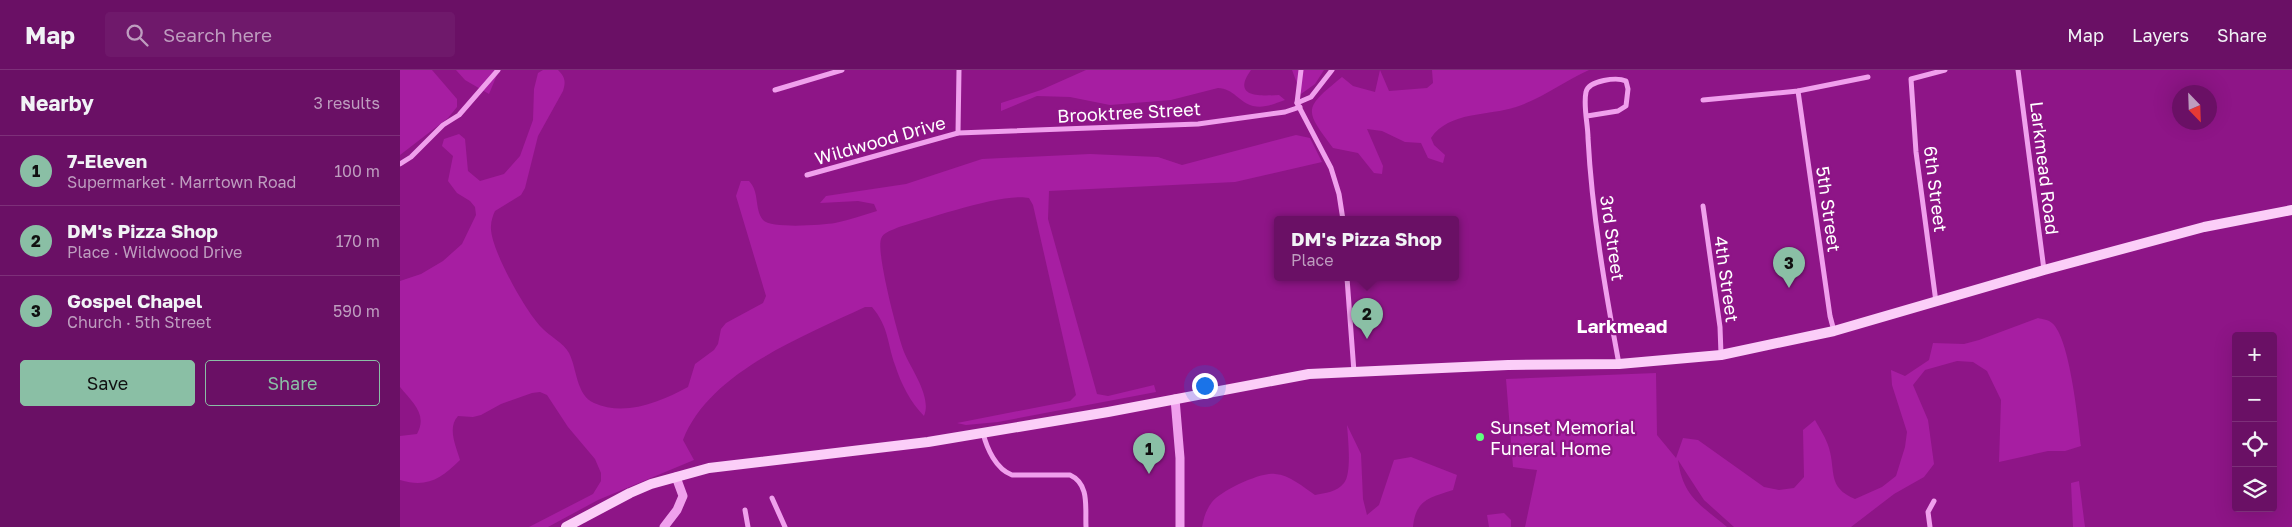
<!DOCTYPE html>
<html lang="en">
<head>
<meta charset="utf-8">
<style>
	body { margin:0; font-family:"Golos Text",sans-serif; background:#6f196b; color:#f1f3f6 }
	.controls { position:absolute; right:15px; bottom:15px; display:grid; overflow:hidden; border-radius:5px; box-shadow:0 5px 20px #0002 }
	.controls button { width:45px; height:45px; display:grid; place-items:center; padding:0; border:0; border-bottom:1px solid #7d3079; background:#6a1065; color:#f1f3f6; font:25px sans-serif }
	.compass { position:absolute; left:1772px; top:15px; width:45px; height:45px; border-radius:50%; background:#6a1065; box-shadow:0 5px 20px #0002; rotate:157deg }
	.you { position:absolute; left:804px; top:315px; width:18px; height:18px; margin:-12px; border:4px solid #fff; border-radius:50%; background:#1a73e8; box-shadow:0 0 0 8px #1a73e833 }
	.badge { display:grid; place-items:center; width:32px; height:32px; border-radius:50%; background:#8abfa5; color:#111; font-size:16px; font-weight:700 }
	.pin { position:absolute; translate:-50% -41px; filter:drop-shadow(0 1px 2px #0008) }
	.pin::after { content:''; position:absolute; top:26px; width:18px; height:15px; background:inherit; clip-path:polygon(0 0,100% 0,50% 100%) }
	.popup { position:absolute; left:874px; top:146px; width:185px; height:65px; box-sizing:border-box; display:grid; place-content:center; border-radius:5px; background:#6a1065; filter:drop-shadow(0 1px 4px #0005); font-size:16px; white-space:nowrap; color:#be9dbf }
	.popup b { font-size:19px; color:#f1f3f6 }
	.popup::after { content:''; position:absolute; left:50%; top:100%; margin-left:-10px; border:10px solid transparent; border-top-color:#6a1065 }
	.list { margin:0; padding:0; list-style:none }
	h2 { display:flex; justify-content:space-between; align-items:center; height:65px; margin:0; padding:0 20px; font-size:21px }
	h2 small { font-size:16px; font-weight:400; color:#be9dbf }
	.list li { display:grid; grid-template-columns:32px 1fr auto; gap:15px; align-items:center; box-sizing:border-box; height:70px; padding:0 20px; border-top:1px solid #7d3079 }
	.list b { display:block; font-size:19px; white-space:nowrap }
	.list p { margin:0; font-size:16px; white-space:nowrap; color:#be9dbf }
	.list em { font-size:16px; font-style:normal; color:#be9dbf }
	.actions { display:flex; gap:10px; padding:15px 20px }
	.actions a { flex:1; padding:11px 0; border:1px solid #8abfa5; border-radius:5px; text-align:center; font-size:18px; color:#8abfa5 }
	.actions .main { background:#8abfa5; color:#111 }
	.icon { flex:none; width:28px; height:28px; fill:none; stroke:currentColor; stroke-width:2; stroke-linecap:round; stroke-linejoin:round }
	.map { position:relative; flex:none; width:1892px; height:457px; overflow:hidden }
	header { display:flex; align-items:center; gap:30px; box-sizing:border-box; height:70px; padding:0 25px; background:#6a1065; border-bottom:1px solid #7d3079 }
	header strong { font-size:24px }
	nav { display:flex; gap:28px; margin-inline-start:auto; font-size:18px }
	.search { width:350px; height:45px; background:#6f196b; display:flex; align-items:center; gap:12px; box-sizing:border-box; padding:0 18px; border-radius:5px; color:#be9dbf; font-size:19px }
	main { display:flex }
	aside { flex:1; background:#6a1065 }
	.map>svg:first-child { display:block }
	.green { fill:#a71ea2 }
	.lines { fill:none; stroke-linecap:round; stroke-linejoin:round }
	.minor { stroke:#f0a0ed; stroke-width:5 }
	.tertiary { stroke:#f0a0ed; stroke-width:9 }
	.secondary { stroke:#fbcef8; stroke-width:10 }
	.poi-dot { fill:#5fff7f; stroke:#8e1587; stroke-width:2 }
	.labels { text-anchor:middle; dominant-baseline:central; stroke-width:4.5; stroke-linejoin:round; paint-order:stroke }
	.street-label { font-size:18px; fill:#fff; stroke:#8e1587 }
	.poi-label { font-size:18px; fill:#fff; stroke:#8e1587; text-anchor:start }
	.neighbourhood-label { font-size:19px; font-weight:bold; fill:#fff; stroke:#8e1587 }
</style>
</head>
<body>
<header>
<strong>Map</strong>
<div class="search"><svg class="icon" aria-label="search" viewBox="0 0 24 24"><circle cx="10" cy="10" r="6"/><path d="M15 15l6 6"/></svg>Search here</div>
<nav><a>Map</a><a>Layers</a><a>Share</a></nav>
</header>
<main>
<aside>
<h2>Nearby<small>3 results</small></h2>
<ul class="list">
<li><span class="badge">1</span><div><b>7-Eleven</b><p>Supermarket · Marrtown Road</p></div><em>100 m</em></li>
<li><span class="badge">2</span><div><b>DM's Pizza Shop</b><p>Place · Wildwood Drive</p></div><em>170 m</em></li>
<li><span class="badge">3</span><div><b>Gospel Chapel</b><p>Church · 5th Street</p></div><em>590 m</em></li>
</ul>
<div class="actions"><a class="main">Save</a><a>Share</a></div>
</aside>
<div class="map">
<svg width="1892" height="457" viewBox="0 0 1892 457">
	<rect width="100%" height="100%" fill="#8e1587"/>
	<!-- green -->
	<g class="green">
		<polygon points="0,0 32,0 57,29 57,37 48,48 0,85"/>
		<polygon points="56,0 99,0 89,24 65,10"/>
		<path d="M143 0H158C165 7 166 11 163 21L138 66 125 118 121 125 95 141C93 145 91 151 91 156 89 177 126 242 141 257 149 266 164 273 169 283 177 298 176 325 194 333 225 347 260 332 288 317L295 294 314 280 318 274 321 259 326 253 363 233 366 226 336 126 341 111H349C360 122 354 139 363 150 371 159 423 155 435 153 449 150 463 145 477 141L474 134 458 131 420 133 426 126 506 114 582 89 690 84 758 87 782 95 896 65 910 68 922 92 835 112 649 121 648 149 697 324 708 326 754 315 756 322 598 352 566 355 557 353 670 331 676 325 633 135 629 128C604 122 527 149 499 157 493 160 483 162 481 169 476 183 498 266 504 282 512 301 532 327 524 346 511 333 501 314 495 295 487 273 489 257 472 237H465C404 266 309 302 283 370L294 390 198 430 148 457H129L193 424 201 411V403L195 389 168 357 147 325 140 322 132 323 101 334 81 345 73 347 58 346C47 358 56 376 60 390 41 409 27 418 0 410V366L17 364C28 344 12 332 0 317V211L21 204 43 191 62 174 76 145 75 137 70 131 57 123 48 111 53 86 42 76 44 69 59 64 65 69 68 101 80 111 104 104 120 86 133 50 134 19 138 3Z"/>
		<path d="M686 0H851C831 28 860 26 879 25L885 30C876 33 864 39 853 36 840 33 833 18 818 18L771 30 710 35 670 27 637 26 601 41V33L641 20Z"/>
		<polygon points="892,0 924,0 915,14 901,24"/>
		<path d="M980 0 989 21 1027 18 1033 13 1032 0H1189C1164 11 1143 28 1116 37 1089 46 1049 41 1031 68L1034 75 1045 85 1043 93 1028 88 1021 73 1005 72 982 61 967 59 983 96 982 104 974 103 958 83 933 78C904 39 903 39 942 7L953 16 975 22Z"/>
		<path d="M1638 248C1642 249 1649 250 1652 253 1670 268 1678 351 1681 376L1665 381H1648L1599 392 1601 330 1587 301 1573 292 1557 291 1525 300 1513 315 1528 350 1534 394 1524 407 1494 424 1451 457H1334L1304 430 1278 390C1283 427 1301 435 1327 457H1125L1137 400 1113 397 1106 309 1256 303 1257 365 1276 388 1283 368 1298 370 1364 417 1379 420 1394 418 1404 407 1403 360 1415 350C1420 359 1426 368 1429 378 1436 402 1427 417 1455 429L1482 417 1496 406 1505 377 1507 362 1492 315 1491 300 1505 306 1529 290 1533 273 1564 274 1579 270Z"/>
		<path d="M947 355 961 384 963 429 967 445 979 435 994 390 1011 387 1057 405 1053 420C1029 428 1016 429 1013 457H802C804 447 806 440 812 432 821 421 860 402 875 404 890 405 903 417 915 425 925 423 937 422 944 413 952 404 948 368 947 355Z"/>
		<polygon points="1679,411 1685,457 1673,457 1671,413"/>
		<polygon points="1104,443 1111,450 1111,457 1089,457 1087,445"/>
	</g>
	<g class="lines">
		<!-- minor -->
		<g class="minor">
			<polyline points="901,0 897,33 931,98 939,124 943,150"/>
			<polyline points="1618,0 1644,200"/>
			<polyline points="375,20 442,0"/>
			<polyline points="1398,21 1430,246 1434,261"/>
			<polyline points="1303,30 1398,21 1468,7"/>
			<polyline points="897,33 911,27 932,0"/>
			<path d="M1187 46 1218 41 1226 36 1228 19 1226 11C1217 7 1189 10 1186 22 1183 36 1188 54 1188 68 1192 143 1205 219 1219 294"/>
			<polyline points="558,63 559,0"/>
			<polyline points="0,94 11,87 43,55 59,45 98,0"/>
			<polyline points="407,105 558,63 798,54 885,42 900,37"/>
			<polyline points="1303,136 1320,257 1321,284"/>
			<polyline points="947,208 954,302"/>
			<polyline points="1536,232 1516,82 1511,9 1545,0"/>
			<path d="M583 363C587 379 596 399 612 405H670C690 414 685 438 686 457"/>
			<polyline points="372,428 385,457"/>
			<polyline points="345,440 348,457"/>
			<polyline points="1530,457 1528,442 1534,431"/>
		</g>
		<!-- tertiary -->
		<g class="tertiary">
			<polyline points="775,329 780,388 780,457"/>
			<polyline points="264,457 277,440 283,426 276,407"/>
		</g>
		<!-- secondary -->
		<polyline class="secondary" points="166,457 230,423 251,414 309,398 528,372 708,342 909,304 1108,295 1219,294 1321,285 1434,261 1644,200 1804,157 1892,140"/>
	</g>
	<!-- markers -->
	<circle class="poi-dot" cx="1080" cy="367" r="5"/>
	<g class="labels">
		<!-- street labels -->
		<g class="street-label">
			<text transform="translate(729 42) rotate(-3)">Brooktree Street</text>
			<text transform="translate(480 70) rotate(-16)">Wildwood Drive</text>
			<text transform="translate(1645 98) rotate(83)">Larkmead Road</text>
			<text transform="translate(1536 119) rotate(83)">6th Street</text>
			<text transform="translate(1429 139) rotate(82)">5th Street</text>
			<text transform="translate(1213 168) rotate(82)">3rd Street</text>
			<text transform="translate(1327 209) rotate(82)">4th Street</text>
		</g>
		<!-- poi labels -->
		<g class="poi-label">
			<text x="1090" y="357">Sunset Memorial<tspan x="1090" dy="21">Funeral Home</tspan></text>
		</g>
		<!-- neighbourhood labels -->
		<g class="neighbourhood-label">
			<text x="1222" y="255">Larkmead</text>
		</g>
	</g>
</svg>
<div class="controls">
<button>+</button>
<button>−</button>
<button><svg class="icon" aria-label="locate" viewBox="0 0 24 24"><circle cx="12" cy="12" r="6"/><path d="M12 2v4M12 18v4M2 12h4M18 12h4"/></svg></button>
<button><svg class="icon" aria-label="layers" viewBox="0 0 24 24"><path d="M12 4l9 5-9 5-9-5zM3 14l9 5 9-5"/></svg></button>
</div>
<svg class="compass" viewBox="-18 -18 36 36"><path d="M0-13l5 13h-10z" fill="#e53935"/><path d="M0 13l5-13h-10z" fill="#be9dbf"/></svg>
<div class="you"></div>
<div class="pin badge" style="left:749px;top:404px">1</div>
<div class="pin badge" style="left:967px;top:269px">2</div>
<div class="popup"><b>DM's Pizza Shop</b>Place</div>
<div class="pin badge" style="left:1389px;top:218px">3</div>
</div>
</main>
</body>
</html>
